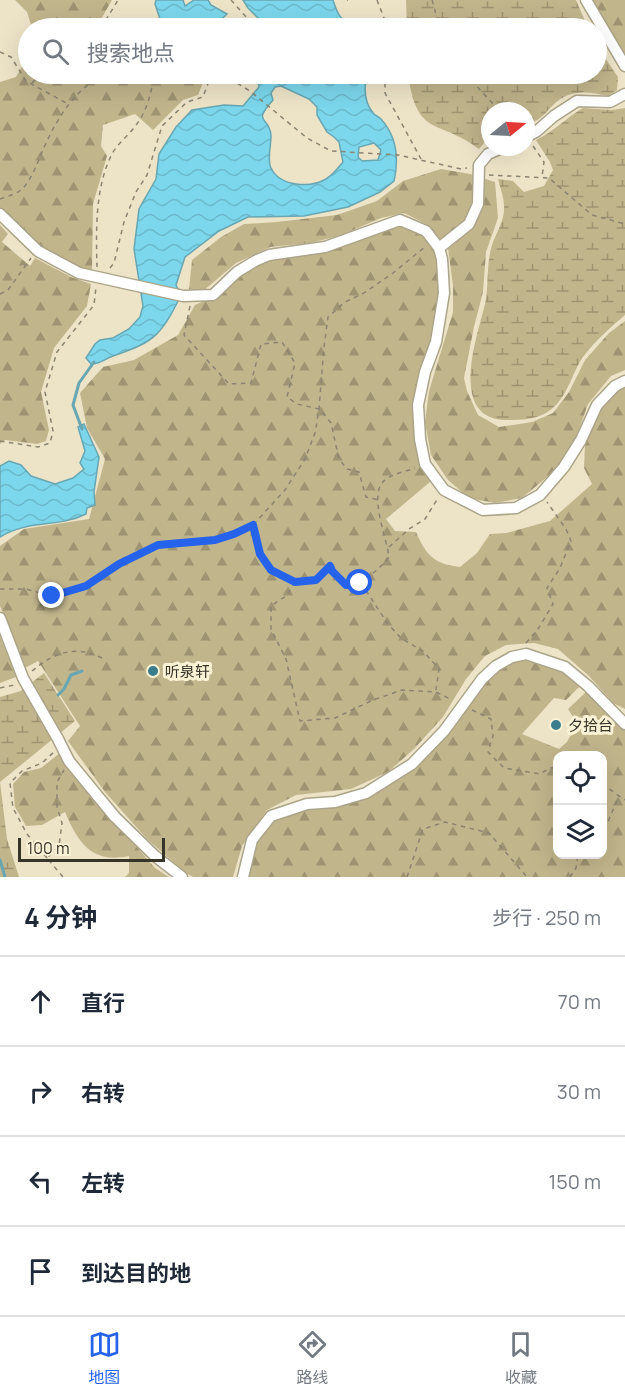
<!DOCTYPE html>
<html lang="zh">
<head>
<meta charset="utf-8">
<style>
	body { margin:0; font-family:Manrope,"Noto Sans SC",sans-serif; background:#f2f2f3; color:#1f2937 }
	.controls { position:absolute; right:18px; bottom:18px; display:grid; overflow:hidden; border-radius:12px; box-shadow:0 6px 24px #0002 }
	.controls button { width:54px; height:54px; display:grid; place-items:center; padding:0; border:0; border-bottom:2px solid #e0e1e3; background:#fff; color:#1f2937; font:30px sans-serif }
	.compass { position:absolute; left:481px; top:102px; width:54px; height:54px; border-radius:50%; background:#fff; box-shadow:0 6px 24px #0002; rotate:72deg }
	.scale { position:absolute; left:18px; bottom:15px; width:147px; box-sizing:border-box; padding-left:6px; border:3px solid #373429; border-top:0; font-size:16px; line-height:21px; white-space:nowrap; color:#373429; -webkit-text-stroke:4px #faf2d5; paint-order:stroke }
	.stop { position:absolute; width:18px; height:18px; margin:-14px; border:4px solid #2563eb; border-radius:50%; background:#fff }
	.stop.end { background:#2563eb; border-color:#fff; box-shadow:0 2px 6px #0008 }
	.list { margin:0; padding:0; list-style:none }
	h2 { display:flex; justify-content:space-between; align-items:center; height:78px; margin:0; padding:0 24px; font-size:26px }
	h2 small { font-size:20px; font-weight:400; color:#747a83 }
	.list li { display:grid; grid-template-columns:39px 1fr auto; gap:18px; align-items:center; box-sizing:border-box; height:90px; padding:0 24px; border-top:2px solid #e0e1e3 }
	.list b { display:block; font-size:22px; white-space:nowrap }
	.list em { font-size:20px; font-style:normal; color:#747a83 }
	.icon { flex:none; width:33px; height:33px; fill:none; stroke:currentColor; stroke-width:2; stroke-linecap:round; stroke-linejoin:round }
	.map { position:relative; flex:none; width:625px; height:877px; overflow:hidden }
	.search { position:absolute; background:#fff; box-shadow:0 6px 24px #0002; left:18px; right:18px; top:18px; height:66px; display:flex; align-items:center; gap:15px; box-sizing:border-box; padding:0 21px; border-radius:33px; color:#747a83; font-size:22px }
	.sheet { height:438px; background:#fff }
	nav { display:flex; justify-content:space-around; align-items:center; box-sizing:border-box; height:84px; border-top:2px solid #e0e1e3; background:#fff; font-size:16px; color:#747a83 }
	nav a { display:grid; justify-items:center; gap:3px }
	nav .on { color:#2563eb }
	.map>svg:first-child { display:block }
	.forest { fill:url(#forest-firs); fill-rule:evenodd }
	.wetland { fill:url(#wetland-marsh) }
	.water { fill:url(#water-waves); stroke:#67a6b2; stroke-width:1.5; fill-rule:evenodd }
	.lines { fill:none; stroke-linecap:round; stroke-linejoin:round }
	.stream { stroke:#67a6b2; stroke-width:3 }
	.minor-casing { stroke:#aca489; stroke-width:13 }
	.path { stroke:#8a8471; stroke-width:1.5; stroke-dasharray:4.5 4.5; stroke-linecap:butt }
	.minor { stroke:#fff; stroke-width:10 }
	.route { stroke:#2563eb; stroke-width:8 }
	.poi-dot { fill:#3a7e8d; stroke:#faf2d5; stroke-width:2 }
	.labels { text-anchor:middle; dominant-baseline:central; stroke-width:6; stroke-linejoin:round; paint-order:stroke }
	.poi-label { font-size:15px; fill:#373429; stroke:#faf2d5; text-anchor:start }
</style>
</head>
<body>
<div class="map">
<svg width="625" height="877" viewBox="0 0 625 877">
	<defs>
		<pattern id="forest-firs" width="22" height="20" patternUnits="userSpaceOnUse" patternTransform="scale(1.5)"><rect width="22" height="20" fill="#c1b58c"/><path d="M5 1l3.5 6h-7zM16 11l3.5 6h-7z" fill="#9e9472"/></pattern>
		<pattern id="wetland-marsh" width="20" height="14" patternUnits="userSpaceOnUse" patternTransform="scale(1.5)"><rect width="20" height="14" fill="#c1b58c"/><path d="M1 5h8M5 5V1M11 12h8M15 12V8" fill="none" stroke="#9e9472"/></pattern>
		<pattern id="water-waves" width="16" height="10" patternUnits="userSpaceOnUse" patternTransform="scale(1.5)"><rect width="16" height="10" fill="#7cd7ec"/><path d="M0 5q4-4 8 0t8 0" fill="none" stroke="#6cb9ca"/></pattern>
	</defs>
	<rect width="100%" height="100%" fill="#ede4c8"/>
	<!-- forest -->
	<g class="forest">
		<polygon points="15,0 112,0 96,28 32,28 27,12"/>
		<polygon points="592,0 625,0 625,57"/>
		<polygon points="28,56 28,74 194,74 203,83 198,95 183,100 153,130 135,114 103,125 101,146 107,156 93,204 92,272 77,267 41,249 0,208 0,82 16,77"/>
		<polygon points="441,169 470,174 495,182 498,218 486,252 483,292 474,327 464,378 467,391 478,415 499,427 532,422 553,413 569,392 585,360 609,333 625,321 625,370 611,376 588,404 576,438 559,467 522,498 495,503 469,498 448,480 431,455 425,422 429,391 453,312 453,286 448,248 428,225 404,213 381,218 339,236 310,243 270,247 236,263 202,292 189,289 192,260 221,237 244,224 277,222 337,215 377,201 403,181"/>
		<path d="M401 224 424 234 436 250 441 281 430 346 417 380 413 420 418 455 430 482 386 519 395 531 416 532C426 555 434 564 460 567L477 553 490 534 506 533 550 521 592 484 584 468 585 444 597 410 625 382V709L613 703 589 676 558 649 534 643 506 645 485 656 466 679 443 717 414 749 388 772 351 789 296 795 267 810 242 846 233 877H193L186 873 147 839 105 792 68 741 80 726 38 661 25 668 0 606V546L24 529 89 519 105 459 87 428 80 393 103 367 134 360 178 335 195 305 223 292 246 270 274 259Z"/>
		<polygon points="0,225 8,234 2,242 30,266 35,258 71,277 91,284 87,306 54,348 41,392 49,430 46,441 37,444 5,440 0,444"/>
		<polygon points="0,636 16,677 0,683"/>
		<path d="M501 659H551L581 685 566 700 554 698 522 734 559 749 567 742 577 723 568 709 587 691 625 721V877H247L250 859 260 835 284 813 340 802 418 764ZM558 756H602V854H558Z"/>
		<path d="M60 753 94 798 155 868 169 877H125L129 873V856C92 864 78 843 65 812L42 825 26 826 15 807 13 784 24 772 41 768Z"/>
	</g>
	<!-- wetland -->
	<g class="wetland">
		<polygon points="406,0 576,0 588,28 407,28"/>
		<path d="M597 46 618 77 617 90 608 96C587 91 569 89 553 105 544 115 539 121 526 125V111H490V136L479 149C438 118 417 139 408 74H596Z"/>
		<path d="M583 108 612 110 625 108V315C610 328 595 341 583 357 572 373 568 395 553 408 539 420 522 420 505 420 448 418 477 337 485 304 489 285 486 264 492 245 496 233 505 220 504 206 504 197 500 188 498 179L513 181 524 192 544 186 553 170 550 162 536 140C553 132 566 118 583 108Z"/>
		<polygon points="44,673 75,721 0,782 0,697 21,691"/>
		<polygon points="0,782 7,839 19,877 0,877"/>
	</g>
	<!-- water -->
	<g class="water">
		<polygon points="156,0 183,0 185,6 194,0 208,0 211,5 227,14 212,28 163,28 155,4"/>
		<path d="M243 0H333C339 20 342 20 360 28H259L260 20 248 8Z"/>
		<path d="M257 74H367C364 87 363 102 374 114 376 116 379 117 381 119 397 137 399 159 394 181L380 192 348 207 304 216 248 217 219 231 185 257 176 285 178 289 183 291C163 332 157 342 113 356 104 359 101 364 91 364L86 358 95 344 100 340 113 338 129 329 140 317 143 306 134 249 139 209 156 179 159 154 176 127 192 110 224 105 243 106 259 87ZM281 86 309 99 317 107V115L327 132 334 137 339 142 343 162C338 168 333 175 326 179 311 188 280 187 271 168 267 160 271 146 271 136 270 115 251 125 273 100L271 93 275 87ZM374 143 381 150 378 160 362 161 358 157 359 147Z"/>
		<path d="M84 424 99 457 94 492 95 505 87 508 86 514C58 528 30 519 0 537V466L9 461 21 465 31 476 55 484 73 478 84 469 80 463 85 451 78 427Z"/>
	</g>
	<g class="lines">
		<!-- stream -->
		<g class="stream">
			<polyline points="82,429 73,405 79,383 94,362"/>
			<polyline points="58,695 64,689 71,675 82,671"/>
			<polyline points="0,860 5,877"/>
		</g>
		<!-- minor casing -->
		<g class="minor-casing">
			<g id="minor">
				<polyline points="586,0 625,66"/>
				<polyline points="526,137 537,131 554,116 577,101 610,102 625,94"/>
				<polyline points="0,214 38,251 79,273 183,296 213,295 237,272 255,261 269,255 325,247 400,220 426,231 439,248 442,259 444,293 436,342 425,372 418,405 420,439 425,464 444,490 483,510 516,508 540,495 564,467 581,440 597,405 615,386 625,381"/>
				<polyline points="439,248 469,224 478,204 479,165 488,154 504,147"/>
				<polyline points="0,618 23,678 58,739 69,761 115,817 155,856 182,877"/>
				<polyline points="243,877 252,840 271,816 307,804 335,802 366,793 412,764 444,731 482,679 496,666 512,657 526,654 565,667 588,686 625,724"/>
			</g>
		</g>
		<!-- path -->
		<g class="path">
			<polyline points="231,0 247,18 243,28"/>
			<polyline points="347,0 348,0"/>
			<polyline points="377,0 384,18 384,28"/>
			<polyline points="432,0 440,28"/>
			<polyline points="101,28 118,0"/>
			<polyline points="0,52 11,57 26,81 68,104"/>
			<polyline points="222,74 250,91 307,138 331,151 398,155 461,169 467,168"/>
			<polyline points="385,74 385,93 421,159"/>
			<polyline points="465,74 500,111"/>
			<polyline points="32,83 41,74"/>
			<polyline points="533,146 544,162 542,177"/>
			<polyline points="489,175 549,178 592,215 625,224"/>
			<path d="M0 199C6 197 16 194 21 190 31 181 37 164 42 152 55 122 74 88 106 74"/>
			<path d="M97 267C96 230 95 187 112 154 118 143 129 135 136 125 147 112 152 90 154 74"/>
			<polyline points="110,268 114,263 124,222 136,192 147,175 162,126 187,102 203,97 209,81 217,74"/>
			<polyline points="0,294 8,290 31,258"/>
			<polyline points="190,306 184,335 229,384 251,383 261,344 282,342 295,363 287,397 297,404 319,409 323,413 331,423 339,459 347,469 359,472 366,497 379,500"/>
			<polyline points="0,441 38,447 50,443 53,431 45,392 57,352 94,305 96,287"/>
			<path d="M253 526 260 554 271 571 295 582 316 580 330 566 332 571 346 585C364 582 378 571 389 557 387 539 370 498 382 483 389 474 405 472 415 468"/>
			<polyline points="389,547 409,529 425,519 438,498"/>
			<polyline points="295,582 286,596 271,606 271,629 286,659 300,721 335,718 373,700 402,690 436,692 452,700"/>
			<polyline points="361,583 388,624 402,639 423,651 439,669 436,690"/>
			<polyline points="0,589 26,589 52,596 86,586 119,564 158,545 215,540 253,525 285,490 305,459 315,433 319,409 324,347 328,317 345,302 364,293 393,273 426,246"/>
			<polyline points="526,643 538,629 553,604 547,588 560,568 571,541 566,529 547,502"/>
			<path d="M32 671C55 652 75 645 102 658"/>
			<polyline points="0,688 14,685"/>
			<polyline points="472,710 491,719 493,736 488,752 504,768 540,774 550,768 558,767"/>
			<polyline points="602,784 625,800"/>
			<polyline points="602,827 607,824 619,796"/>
			<polyline points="47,858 27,834 13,808 10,783 22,771 42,763 54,752"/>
			<polyline points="63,877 47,858 59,846 62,823 57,807 57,782 64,770"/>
			<polyline points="407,877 423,829 445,822 489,833 527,877"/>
			<polyline points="570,877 576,868 578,854"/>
		</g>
		<!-- minor -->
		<use href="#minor" class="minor"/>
	</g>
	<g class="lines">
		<!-- route -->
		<polyline class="route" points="52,596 86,586 119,564 158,545 215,540 234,534 253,525 260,554 271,570 295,582 316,580 330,566 332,571 346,585 360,583"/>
	</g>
	<!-- markers -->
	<g class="poi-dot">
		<circle cx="153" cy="671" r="6"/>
		<circle cx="556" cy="725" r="6"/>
	</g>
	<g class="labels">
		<!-- poi labels -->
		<g class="poi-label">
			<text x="165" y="671">听泉轩</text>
			<text x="568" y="725">夕拾台</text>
		</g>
	</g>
</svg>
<div class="controls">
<button><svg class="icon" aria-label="locate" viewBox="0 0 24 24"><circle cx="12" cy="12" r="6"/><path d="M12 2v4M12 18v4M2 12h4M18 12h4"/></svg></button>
<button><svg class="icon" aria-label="layers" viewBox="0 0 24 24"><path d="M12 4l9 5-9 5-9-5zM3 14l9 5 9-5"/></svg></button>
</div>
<svg class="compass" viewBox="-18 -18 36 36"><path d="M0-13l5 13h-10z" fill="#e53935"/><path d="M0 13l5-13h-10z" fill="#747a83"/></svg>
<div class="scale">100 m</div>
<div class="stop" style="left:360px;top:583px"></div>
<div class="stop end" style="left:52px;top:596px"></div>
<div class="search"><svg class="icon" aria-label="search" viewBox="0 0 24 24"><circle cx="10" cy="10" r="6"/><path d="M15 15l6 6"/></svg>搜索地点</div>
</div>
<section class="sheet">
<h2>4 分钟<small>步行 · 250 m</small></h2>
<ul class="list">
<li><svg class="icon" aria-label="ahead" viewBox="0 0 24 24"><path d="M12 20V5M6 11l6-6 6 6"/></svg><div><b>直行</b></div><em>70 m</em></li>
<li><svg class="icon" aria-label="right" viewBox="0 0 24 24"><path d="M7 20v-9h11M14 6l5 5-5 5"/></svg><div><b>右转</b></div><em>30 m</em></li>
<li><svg class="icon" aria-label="left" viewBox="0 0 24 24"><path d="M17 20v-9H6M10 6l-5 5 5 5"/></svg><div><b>左转</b></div><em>150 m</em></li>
<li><svg class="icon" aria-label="arrive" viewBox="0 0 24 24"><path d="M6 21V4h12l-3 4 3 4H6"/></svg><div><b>到达目的地</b></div></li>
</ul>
</section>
<nav>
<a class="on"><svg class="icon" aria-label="map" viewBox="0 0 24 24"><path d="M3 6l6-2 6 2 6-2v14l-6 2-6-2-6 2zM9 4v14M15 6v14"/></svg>地图</a>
<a><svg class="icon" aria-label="directions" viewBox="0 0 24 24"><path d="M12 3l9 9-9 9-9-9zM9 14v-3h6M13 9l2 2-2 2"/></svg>路线</a>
<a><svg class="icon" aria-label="saved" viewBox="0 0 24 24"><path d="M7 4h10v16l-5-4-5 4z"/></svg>收藏</a>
</nav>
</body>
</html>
